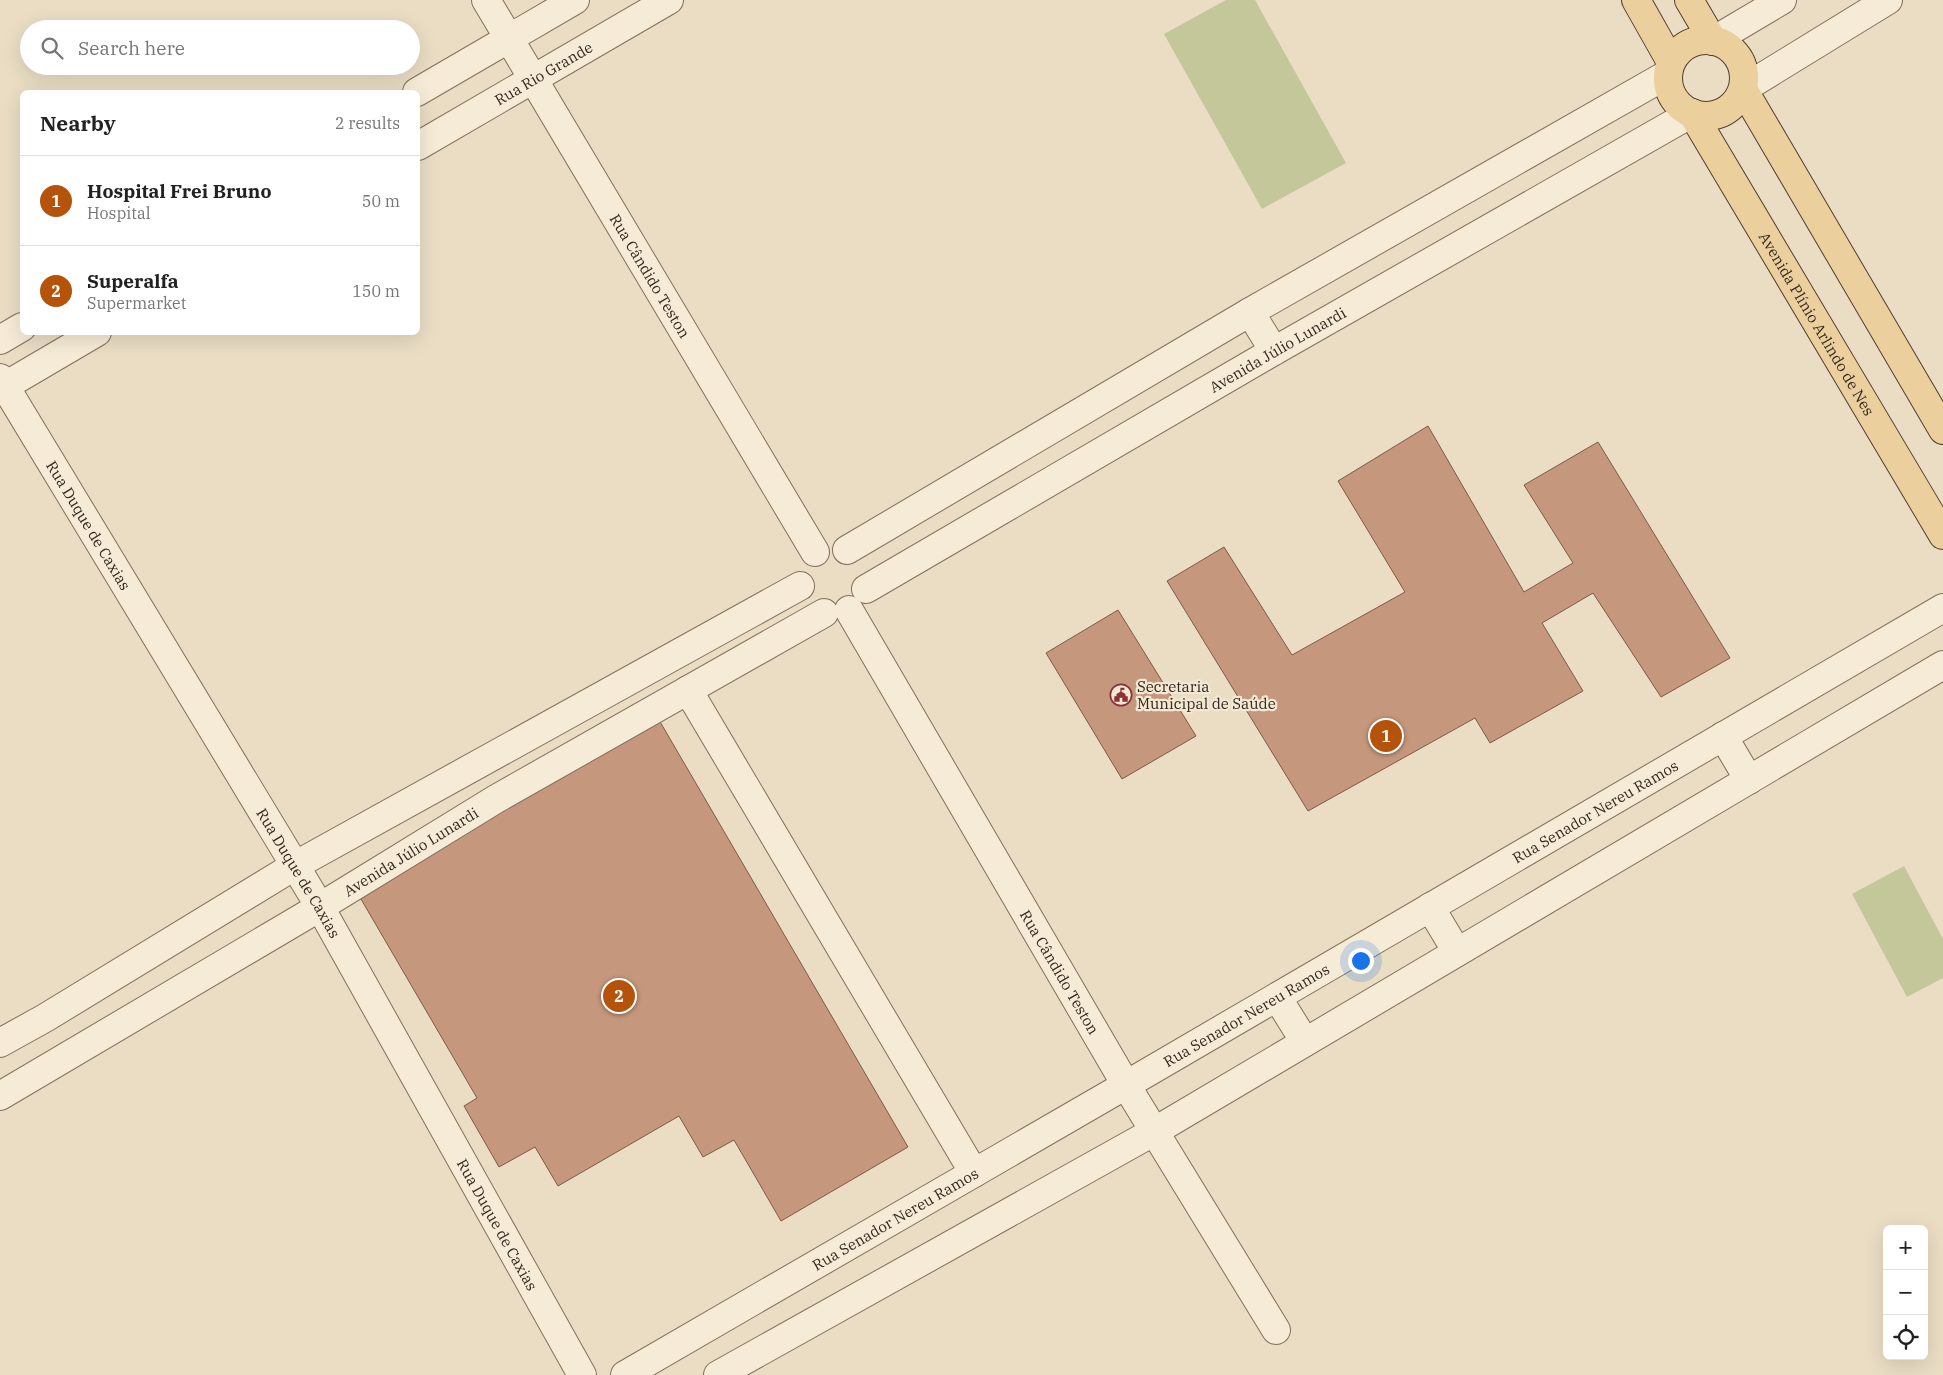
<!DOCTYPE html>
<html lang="en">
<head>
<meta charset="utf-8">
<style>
	body { margin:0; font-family:"IBM Plex Serif",serif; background:#f6f6f6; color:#222 }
	.controls { position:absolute; right:15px; bottom:15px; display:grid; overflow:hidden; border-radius:8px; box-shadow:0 5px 20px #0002 }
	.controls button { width:45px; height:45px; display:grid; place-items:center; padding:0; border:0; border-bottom:1px solid #e0e0e0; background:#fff; color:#222; font:25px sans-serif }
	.you { position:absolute; left:1360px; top:960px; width:18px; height:18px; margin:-12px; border:4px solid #fff; border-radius:50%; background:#1a73e8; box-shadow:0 0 0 8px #1a73e833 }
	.badge { display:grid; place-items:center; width:32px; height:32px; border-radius:50%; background:#b45309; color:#fff; font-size:16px; font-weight:700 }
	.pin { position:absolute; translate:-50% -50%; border:2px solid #fff; box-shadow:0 1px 5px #0006 }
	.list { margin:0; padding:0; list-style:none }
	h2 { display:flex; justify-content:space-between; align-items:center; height:65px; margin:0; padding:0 20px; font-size:21px }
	h2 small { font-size:16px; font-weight:400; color:#767676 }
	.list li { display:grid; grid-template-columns:32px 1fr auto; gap:15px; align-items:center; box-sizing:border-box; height:90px; padding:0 20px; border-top:1px solid #e0e0e0 }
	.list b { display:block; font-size:19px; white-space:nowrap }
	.list p { margin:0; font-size:16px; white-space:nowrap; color:#767676 }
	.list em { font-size:16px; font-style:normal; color:#767676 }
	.icon { flex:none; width:28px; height:28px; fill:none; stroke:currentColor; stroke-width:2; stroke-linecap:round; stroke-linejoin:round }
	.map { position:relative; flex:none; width:1943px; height:1375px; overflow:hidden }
	.search { position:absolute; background:#fff; box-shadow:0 5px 20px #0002; left:20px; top:20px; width:400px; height:55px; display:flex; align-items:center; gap:12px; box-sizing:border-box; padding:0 18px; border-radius:28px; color:#767676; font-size:19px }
	.panel { position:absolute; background:#fff; box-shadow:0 5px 20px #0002; left:20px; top:90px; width:400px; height:245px; border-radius:8px }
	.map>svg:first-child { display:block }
	.green { fill:#c4c799 }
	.building { fill:#c5987d; stroke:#805944 }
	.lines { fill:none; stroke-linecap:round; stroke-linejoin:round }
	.minor-casing { stroke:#836f5c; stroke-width:30 }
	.major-casing { stroke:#513e30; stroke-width:30 }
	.minor { stroke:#f6ebd6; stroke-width:28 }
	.major { stroke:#ebd09e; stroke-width:28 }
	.labels { text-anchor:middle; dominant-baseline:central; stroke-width:4.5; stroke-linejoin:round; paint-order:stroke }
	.street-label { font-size:15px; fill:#34281f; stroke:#f2e8d3 }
	.poi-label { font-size:15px; fill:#34281f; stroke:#f2e8d3; text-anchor:start }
</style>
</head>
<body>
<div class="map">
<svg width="1943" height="1375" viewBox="0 0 1943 1375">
	<rect width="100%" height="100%" fill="#eaddc4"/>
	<!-- green -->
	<g class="green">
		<polygon points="1226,0 1255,0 1346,163 1262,209 1164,34"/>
		<polygon points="1904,866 1943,939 1943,978 1907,997 1852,894"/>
	</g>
	<!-- building -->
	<g class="building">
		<polygon points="1428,426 1524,592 1573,563 1524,485 1598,442 1730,658 1661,697 1593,593 1542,623 1583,691 1490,743 1475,718 1308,811 1167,581 1224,547 1292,655 1405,592 1338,481"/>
		<polygon points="1118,610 1196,736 1122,779 1046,653"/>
		<polygon points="659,720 908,1147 781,1221 734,1140 703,1157 679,1116 558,1186 535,1147 499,1167 464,1106 477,1098 358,894"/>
	</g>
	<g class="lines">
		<!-- minor casing -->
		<g class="minor-casing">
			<g id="minor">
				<path id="s1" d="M486 0 815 552"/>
				<polyline points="1713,41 1782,0"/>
				<polyline points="1743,89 1888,0"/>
				<polyline points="417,92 575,0"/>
				<path id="s2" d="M418 146 669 0"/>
				<polyline points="1250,312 1274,351"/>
				<polyline points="0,340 22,327"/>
				<path id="s3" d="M0 378 320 907 582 1375"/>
				<polyline points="0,389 97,332"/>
				<polyline points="847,550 1250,312 1668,74"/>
				<path id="s4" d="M866 589 1274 351 1692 113"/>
				<path id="s5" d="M849 610 1126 1085 1276 1330"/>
				<polyline points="688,690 974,1173"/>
				<polyline points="1723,736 1749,780"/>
				<polyline points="1430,907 1457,952"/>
				<polyline points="1277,997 1305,1042"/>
				<polyline points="0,1043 45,1018 296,865 800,586"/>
				<path id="s6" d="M0 1096 320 907 496 799 824 613"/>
				<path id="s7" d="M625 1375 1126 1085 1943 608"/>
				<polyline points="718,1375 1155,1131 1943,665"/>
			</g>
		</g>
		<!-- major casing -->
		<g class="major-casing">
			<g id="major">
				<polyline points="1636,0 1671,62"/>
				<polyline points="1689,0 1713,41"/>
				<circle cx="1706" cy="78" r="38"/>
				<polyline points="1743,89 1943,430"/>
				<path id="s8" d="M1692 113 1943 535"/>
			</g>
		</g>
		<!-- minor -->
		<use href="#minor" class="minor"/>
		<!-- major -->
		<use href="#major" class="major"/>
	</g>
	<!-- icons -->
	<defs>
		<g id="civic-ring" transform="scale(1.125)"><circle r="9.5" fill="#f2e8d3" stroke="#8d3135" stroke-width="1.5"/><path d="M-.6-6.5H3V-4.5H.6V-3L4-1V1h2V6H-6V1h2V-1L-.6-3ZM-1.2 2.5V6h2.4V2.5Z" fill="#8d3135"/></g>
	</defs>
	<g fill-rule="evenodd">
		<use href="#civic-ring" x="1121" y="695"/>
	</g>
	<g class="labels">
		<!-- street labels -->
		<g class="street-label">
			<text stroke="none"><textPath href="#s2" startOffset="145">Rua Rio Grande</textPath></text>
			<text stroke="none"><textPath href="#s1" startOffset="321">Rua Cândido Teston</textPath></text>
			<text stroke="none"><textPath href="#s8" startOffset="245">Avenida Plínio Arlindo de Nes</textPath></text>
			<text stroke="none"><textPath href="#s4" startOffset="476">Avenida Júlio Lunardi</textPath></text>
			<text stroke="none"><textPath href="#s3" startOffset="172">Rua Duque de Caxias</textPath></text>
			<text stroke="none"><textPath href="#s7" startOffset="1122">Rua Senador Nereu Ramos</textPath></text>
			<text stroke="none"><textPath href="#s6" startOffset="478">Avenida Júlio Lunardi</textPath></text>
			<text stroke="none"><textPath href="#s3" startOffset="578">Rua Duque de Caxias</textPath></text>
			<text stroke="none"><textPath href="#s5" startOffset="419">Rua Cândido Teston</textPath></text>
			<text stroke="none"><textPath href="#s7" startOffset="718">Rua Senador Nereu Ramos</textPath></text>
			<text stroke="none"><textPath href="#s7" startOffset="312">Rua Senador Nereu Ramos</textPath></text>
			<text stroke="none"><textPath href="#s3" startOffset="982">Rua Duque de Caxias</textPath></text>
		</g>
		<!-- poi labels -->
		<g class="poi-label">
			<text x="1137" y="686">Secretaria<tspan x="1137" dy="17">Municipal de Saúde</tspan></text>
		</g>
	</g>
</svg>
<div class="controls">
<button>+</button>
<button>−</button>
<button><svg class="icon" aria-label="locate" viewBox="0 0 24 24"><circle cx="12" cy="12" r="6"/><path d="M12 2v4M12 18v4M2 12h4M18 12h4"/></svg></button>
</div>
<div class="you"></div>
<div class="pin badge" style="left:1386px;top:736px">1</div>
<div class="pin badge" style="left:619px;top:996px">2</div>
<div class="search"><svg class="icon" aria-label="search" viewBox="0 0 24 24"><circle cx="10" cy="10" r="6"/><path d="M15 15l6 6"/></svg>Search here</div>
<section class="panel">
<h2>Nearby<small>2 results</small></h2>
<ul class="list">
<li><span class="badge">1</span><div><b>Hospital Frei Bruno</b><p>Hospital</p></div><em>50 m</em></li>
<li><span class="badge">2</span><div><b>Superalfa</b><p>Supermarket</p></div><em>150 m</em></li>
</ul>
</section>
</div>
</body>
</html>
